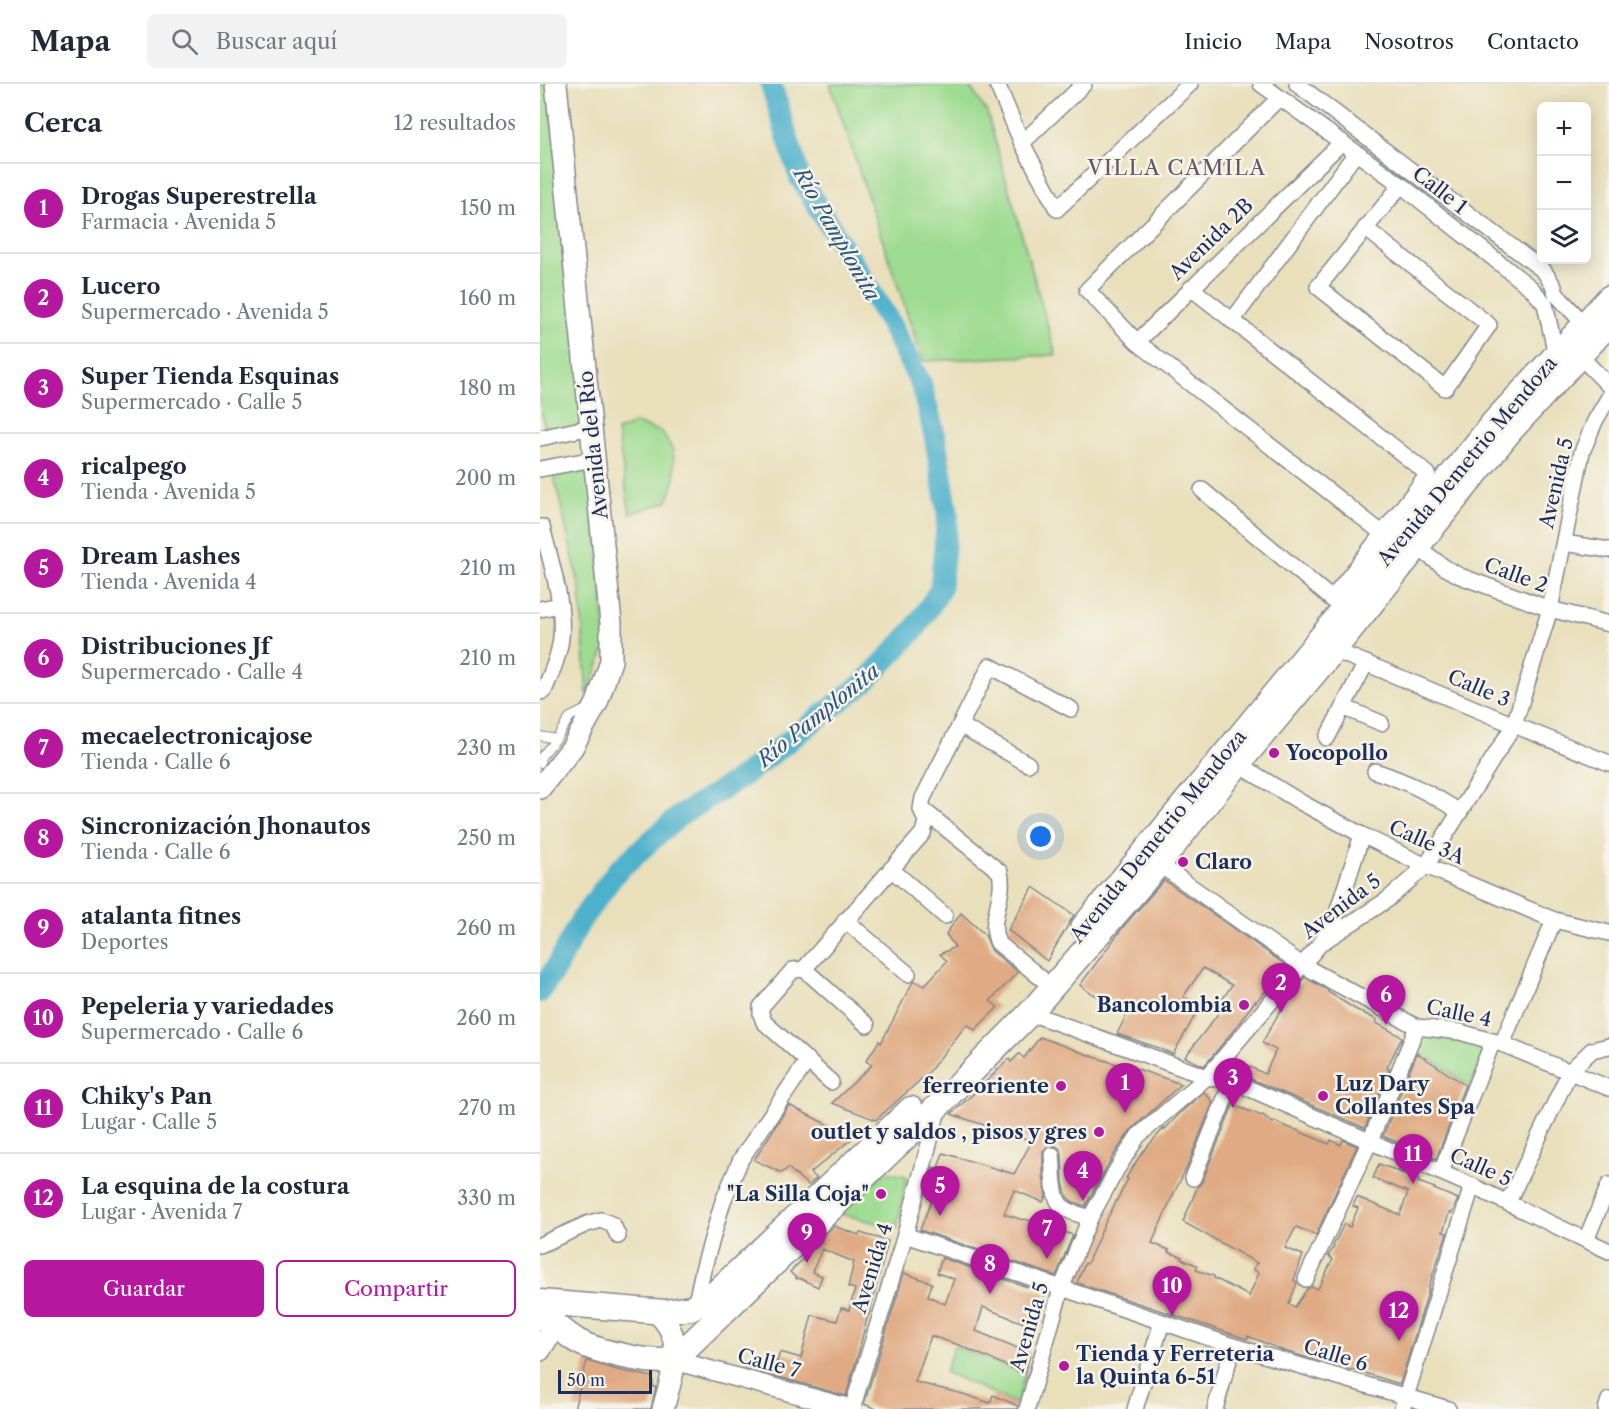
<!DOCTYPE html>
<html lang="es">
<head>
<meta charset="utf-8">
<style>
	body { margin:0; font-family:"Libre Caslon Text",serif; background:#f2f2f3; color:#1f2937 }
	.controls { position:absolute; right:18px; top:18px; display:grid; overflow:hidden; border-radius:9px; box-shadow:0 3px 15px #0003 }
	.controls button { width:54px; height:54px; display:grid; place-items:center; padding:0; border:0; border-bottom:2px solid #e0e1e3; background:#fff; color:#1f2937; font:30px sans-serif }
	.scale { position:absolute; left:18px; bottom:15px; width:94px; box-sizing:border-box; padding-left:6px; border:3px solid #1b2f5e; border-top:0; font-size:16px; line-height:21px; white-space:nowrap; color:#1b2f5e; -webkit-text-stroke:4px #f7f3e8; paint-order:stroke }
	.you { position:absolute; left:501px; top:753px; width:21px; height:21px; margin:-15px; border:4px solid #fff; border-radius:50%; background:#1a73e8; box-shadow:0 0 0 9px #1a73e833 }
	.badge { display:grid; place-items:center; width:39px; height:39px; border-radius:50%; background:#b5179e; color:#fff; font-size:20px; font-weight:700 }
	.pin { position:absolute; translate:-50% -50px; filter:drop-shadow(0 2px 3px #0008) }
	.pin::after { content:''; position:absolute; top:32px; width:21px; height:18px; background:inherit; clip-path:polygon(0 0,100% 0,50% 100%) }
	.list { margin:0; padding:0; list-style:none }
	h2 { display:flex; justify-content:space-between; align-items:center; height:78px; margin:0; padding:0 24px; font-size:26px }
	h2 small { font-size:20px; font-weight:400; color:#747a83 }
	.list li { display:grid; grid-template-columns:39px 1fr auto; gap:18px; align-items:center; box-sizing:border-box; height:90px; padding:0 24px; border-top:2px solid #e0e1e3 }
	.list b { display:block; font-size:22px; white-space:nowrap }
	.list p { margin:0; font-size:20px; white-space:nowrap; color:#747a83 }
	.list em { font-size:20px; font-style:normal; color:#747a83 }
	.actions { display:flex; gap:12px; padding:18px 24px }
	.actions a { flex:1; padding:14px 0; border:2px solid #b5179e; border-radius:9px; text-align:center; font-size:21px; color:#b5179e }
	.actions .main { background:#b5179e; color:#fff }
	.icon { flex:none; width:33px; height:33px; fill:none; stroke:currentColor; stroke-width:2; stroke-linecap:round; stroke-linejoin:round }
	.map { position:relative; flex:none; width:1069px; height:1325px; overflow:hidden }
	header { display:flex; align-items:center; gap:36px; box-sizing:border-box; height:84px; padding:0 30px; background:#fff; border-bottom:2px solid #e0e1e3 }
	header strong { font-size:28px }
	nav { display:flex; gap:33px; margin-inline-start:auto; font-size:21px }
	.search { width:420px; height:54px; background:#f2f2f3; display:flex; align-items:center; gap:15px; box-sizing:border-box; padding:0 21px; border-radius:9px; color:#747a83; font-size:22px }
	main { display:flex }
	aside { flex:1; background:#fff }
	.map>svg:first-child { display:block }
	.green { fill:#9ddb90; stroke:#5c8577; stroke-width:1.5 }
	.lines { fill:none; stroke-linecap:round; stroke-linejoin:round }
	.river { stroke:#4db1cc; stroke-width:22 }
	.building { fill:#e0ab84 }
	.service-casing { stroke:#82878c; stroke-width:10 }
	.minor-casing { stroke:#82878c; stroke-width:18 }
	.tertiary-casing { stroke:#82878c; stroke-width:21 }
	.secondary-casing { stroke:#82878c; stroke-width:24 }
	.primary-casing { stroke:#82878c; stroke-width:27 }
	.service { stroke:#fff; stroke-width:8 }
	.minor { stroke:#fff; stroke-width:15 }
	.tertiary { stroke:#fff; stroke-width:18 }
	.secondary { stroke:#fff; stroke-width:21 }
	.primary { stroke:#fff; stroke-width:24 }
	.poi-dot { fill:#b5179e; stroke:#f7f3e8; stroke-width:2 }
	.labels { text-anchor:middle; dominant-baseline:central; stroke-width:5; stroke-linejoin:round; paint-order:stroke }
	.street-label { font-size:20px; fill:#1b2f5e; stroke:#f7f3e8 }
	.poi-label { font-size:20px; font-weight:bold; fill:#1b2f5e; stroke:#f7f3e8; text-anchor:start }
	.neighbourhood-label { font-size:21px; letter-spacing:1.5px; fill:#605a6b; stroke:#f7f3e8 }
	.water-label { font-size:21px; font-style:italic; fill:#2a567f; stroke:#f7f3e8 }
</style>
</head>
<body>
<header>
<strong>Mapa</strong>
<div class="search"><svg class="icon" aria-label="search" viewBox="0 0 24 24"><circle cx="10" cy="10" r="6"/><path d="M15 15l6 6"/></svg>Buscar aquí</div>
<nav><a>Inicio</a><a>Mapa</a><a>Nosotros</a><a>Contacto</a></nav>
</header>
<main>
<aside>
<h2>Cerca<small>12 resultados</small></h2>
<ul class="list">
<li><span class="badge">1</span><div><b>Drogas Superestrella</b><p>Farmacia · Avenida 5</p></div><em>150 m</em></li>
<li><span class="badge">2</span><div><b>Lucero</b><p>Supermercado · Avenida 5</p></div><em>160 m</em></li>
<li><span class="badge">3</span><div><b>Super Tienda Esquinas</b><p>Supermercado · Calle 5</p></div><em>180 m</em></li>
<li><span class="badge">4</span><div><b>ricalpego</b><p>Tienda · Avenida 5</p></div><em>200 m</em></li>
<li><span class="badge">5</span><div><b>Dream Lashes</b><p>Tienda · Avenida 4</p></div><em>210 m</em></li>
<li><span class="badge">6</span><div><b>Distribuciones Jf</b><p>Supermercado · Calle 4</p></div><em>210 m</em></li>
<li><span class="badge">7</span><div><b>mecaelectronicajose</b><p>Tienda · Calle 6</p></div><em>230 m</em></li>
<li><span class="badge">8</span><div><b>Sincronización Jhonautos</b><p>Tienda · Calle 6</p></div><em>250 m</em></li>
<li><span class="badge">9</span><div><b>atalanta fitnes</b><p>Deportes</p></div><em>260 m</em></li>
<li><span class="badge">10</span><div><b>Pepeleria y variedades</b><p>Supermercado · Calle 6</p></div><em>260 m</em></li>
<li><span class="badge">11</span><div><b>Chiky's Pan</b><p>Lugar · Calle 5</p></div><em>270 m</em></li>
<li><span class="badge">12</span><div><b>La esquina de la costura</b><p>Lugar · Avenida 7</p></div><em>330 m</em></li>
</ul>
<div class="actions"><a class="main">Guardar</a><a>Compartir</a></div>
</aside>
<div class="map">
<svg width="1069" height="1325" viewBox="0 0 1069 1325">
	<rect width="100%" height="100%" fill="#f7f3e8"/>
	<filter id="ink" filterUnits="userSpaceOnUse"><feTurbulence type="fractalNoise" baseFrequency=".0167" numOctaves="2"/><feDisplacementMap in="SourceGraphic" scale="12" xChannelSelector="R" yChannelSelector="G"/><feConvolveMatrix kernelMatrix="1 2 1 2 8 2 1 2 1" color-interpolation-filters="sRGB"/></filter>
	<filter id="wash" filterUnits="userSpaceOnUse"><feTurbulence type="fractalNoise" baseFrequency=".008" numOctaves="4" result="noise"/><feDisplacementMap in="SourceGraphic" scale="24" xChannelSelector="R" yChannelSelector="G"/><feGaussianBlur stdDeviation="1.35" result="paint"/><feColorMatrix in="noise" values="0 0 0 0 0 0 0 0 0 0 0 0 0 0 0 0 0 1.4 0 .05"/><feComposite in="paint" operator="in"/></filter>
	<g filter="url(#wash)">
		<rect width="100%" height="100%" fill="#e9dfbb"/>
		<!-- green -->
		<g class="green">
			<polygon points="0,0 8,0 48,341 6,350 0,322"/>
			<polygon points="290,0 428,0 447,28 516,271 383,277"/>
			<polygon points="95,339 122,348 133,366 135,396 127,418 90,430 77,347"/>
			<polygon points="52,383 66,562 47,611 40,504 14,392"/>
			<polygon points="883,947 949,959 931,1003 876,965"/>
			<polygon points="346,1088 367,1092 357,1144 296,1129"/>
			<polygon points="414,1262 485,1290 477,1320 405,1288"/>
		</g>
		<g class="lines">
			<!-- river -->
			<polyline class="river" points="0,908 15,885 41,836 77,787 138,733 202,693 325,598 375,545 400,506 408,431 395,353 381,300 347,234 260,94 231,0"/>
		</g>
		<g id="blocks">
			<!-- building -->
			<g class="building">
				<polygon points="624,796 747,882 716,918 715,917 693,947 664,982 645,973 684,922 680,919 692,901 663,884 643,913 661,921 633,970 616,963 577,950 589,926 549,908 540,901 583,843"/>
				<polygon points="493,803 534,831 507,877 468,846"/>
				<polygon points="421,829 445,851 452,867 478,888 450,917 458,923 435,946 427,940 388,989 336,1036 292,1019 332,981 326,977 339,957 341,959 373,898 375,897 384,902 407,877 400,870 415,863 406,850"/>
				<polygon points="765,893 789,907 788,908 815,925 837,936 836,939 862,953 847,984 849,985 825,1044 702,991 706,981 725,990 736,966 722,959 749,911"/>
				<polygon points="500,953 554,973 583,982 583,980 641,1000 590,1047 573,1072 545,1122 533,1118 527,1113 523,1098 522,1070 520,1065 516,1062 507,1063 503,1067 503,1092 506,1112 503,1118 474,1106 464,1130 483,1136 485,1135 533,1151 516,1192 380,1146 393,1113 386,1109 393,1083 398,1084 403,1069 474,1090 492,1057 411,1030 444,1000 469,975 471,978 479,970 484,974"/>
				<polygon points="877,969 925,1001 896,1075 843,1052"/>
				<polygon points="664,1008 673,1018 647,1083 631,1115 612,1159 629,1166 628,1168 642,1173 641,1175 657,1181 656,1186 674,1192 674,1194 709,1212 719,1189 713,1185 717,1179 643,1138 658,1102 662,1098 693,1021 722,1032 723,1031 733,1039 734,1037 744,1042 756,1046 789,1060 791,1056 801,1061 803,1056 817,1062 776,1151 756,1143 745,1164 763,1171 754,1196 757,1199 749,1220 755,1223 767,1205 772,1203 778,1205 793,1175 788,1172 794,1163 793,1162 804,1140 810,1143 818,1124 813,1122 817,1113 860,1131 868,1108 833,1094 839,1080 879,1095 878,1098 895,1104 894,1105 918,1115 912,1129 909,1129 903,1148 907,1149 888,1205 889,1205 860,1300 812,1285 811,1286 744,1267 708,1252 707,1255 537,1199 545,1179 547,1180 566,1137 588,1095 586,1094 601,1070 624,1044 624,1046 641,1028"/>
				<polygon points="249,1021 313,1054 270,1089 277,1094 268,1101 248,1084 242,1089 214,1076"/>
				<polygon points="294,1142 319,1151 320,1149 348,1157 329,1231 328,1231 317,1274 306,1312 203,1283 205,1278 233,1281 235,1277 237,1278 240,1268 261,1274 272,1231 297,1237 301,1224 309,1226 315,1205 308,1203 314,1178 282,1165 272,1188 282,1192 278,1203 259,1194 257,1195 250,1188 275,1163 273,1162"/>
				<polygon points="402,1174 505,1209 496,1244 443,1223 436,1247 490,1269 485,1290 419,1261 391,1252 375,1298 423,1310 450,1319 453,1311 478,1322 478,1325 337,1325 324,1320 364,1189 392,1199 388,1212 405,1220 414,1195 397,1189"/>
				<polygon points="47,1277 77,1286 113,1293 113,1303 116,1303 111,1325 34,1325"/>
			</g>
		</g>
	</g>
	<g filter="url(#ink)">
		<use href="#blocks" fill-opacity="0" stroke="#82878c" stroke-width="1.5"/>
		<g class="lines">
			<!-- service casing -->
			<g class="service-casing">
				<g id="service">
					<polyline points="0,652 16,655"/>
					<polyline points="0,679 1,673 16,655 30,633 48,624"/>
				</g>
			</g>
			<!-- minor casing -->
			<g class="minor-casing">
				<g id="minor">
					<polyline points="457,0 482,59 517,125 650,0"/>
					<polyline points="721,0 861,101 991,204 1005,220 1016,271"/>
					<polyline points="757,0 1004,187 1014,203 1016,210 1044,240"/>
					<polyline points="739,14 547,206 597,258 842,449"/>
					<polyline points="482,59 544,0"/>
					<polyline points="825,144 949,241 905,304 778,203 861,101"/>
					<polyline points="651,204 888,390 792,515"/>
					<polyline points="692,237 816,69"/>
					<polyline points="597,258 802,58"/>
					<polyline points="1039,271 1069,302"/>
					<polyline points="0,354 51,343"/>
					<polyline points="0,385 54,375"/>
					<polyline points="662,406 800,522"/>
					<path d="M0 444 2 443C11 479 24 517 21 554 19 572 11 590 4 607L0 608"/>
					<polyline points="1024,459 1069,466"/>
					<polyline points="877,463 904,483 920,492 1010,525 1069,540"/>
					<polyline points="0,525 20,521"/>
					<polyline points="794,566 974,641 1069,679"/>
					<polyline points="803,623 841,639"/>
					<polyline points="420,641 488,680"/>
					<polyline points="787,654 826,579"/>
					<polyline points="698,680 762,719 822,751 886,782 1014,836 1069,849"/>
					<path d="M835 687C868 698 890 709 920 728"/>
					<path d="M382 725 460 788C466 814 447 836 458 859L501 894"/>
					<polyline points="619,780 762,881 877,943 920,948 962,960 1069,1004"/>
					<polyline points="351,785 405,832"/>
					<polyline points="305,836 368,890"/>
					<polyline points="782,858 796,832 822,751"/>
					<polyline points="264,885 327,941"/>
					<polyline points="490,929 667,993 692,997 932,1102 1069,1167"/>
					<polyline points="962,960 1014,836"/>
					<polyline points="291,998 224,938 221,930 221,923 253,886 264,885 383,749 386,737 381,725 383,714 450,582 531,625"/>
					<path d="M512 1071C514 1085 511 1115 523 1123 530 1129 542 1131 550 1134"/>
					<polyline points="901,1088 953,957"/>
					<polyline points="653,1094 692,997"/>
					<polyline points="968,1118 1030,987 1052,966 1069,962"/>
					<polyline points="365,1151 693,1262 908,1325"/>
					<polyline points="1046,1156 1069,1101"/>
					<polyline points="0,1161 47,1140 61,1136 73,1141 78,1152"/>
					<polyline points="766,1195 830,1057 877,943"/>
					<polyline points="155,1223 163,1186 183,1117 201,1075 268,976"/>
					<polyline points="312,1325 365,1151 399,1022"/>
					<polyline points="487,1325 521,1205 550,1134 577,1085 598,1052 667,993 781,859 847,816 886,782 974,641 1010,525 1042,368 1055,337 1069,313"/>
					<polyline points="595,1325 622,1238"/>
					<polyline points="675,1325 693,1262"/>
					<polyline points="862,1325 932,1102"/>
					<polyline points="1066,1325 1069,1316"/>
				</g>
			</g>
			<!-- tertiary casing -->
			<g class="tertiary-casing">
				<polyline id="tertiary" points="135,1275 144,1279 312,1325"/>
			</g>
			<!-- secondary casing -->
			<g class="secondary-casing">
				<g id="secondary">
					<polyline points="0,704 32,664 57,619 71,577 71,539 16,0"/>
					<path d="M116 1228C148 1255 132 1290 123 1325"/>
					<polyline points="0,1266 16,1240"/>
				</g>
			</g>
			<!-- primary casing -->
			<g class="primary-casing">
				<g id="primary">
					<polyline points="543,843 804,525 953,339 1069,214"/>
					<polyline points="0,1218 125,1228 151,1224 170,1214 371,1025"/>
					<path d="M0 1233C17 1239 24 1250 39 1258 56 1267 116 1282 134 1275 137 1274 139 1271 141 1269L400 1020 490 929 619 780 698 680 794 566 971 346 1069 240"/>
				</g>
			</g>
			<!-- service -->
			<use href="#service" class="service"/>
			<!-- minor -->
			<use href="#minor" class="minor"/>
			<!-- tertiary -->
			<use href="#tertiary" class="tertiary"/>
			<!-- secondary -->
			<use href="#secondary" class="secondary"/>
			<!-- primary -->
			<use href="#primary" class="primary"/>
		</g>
	</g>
	<!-- markers -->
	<g class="poi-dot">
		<circle cx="734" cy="669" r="6"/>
		<circle cx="643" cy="778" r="6"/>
		<circle cx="704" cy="921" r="6"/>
		<circle cx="521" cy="1002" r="6"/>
		<circle cx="783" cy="1012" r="6"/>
		<circle cx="559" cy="1048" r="6"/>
		<circle cx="341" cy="1110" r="6"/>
		<circle cx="524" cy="1282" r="6"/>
	</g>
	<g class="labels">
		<!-- street labels -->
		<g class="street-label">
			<text transform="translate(900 106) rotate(38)">Calle 1</text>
			<text transform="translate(671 155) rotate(-44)">Avenida 2B</text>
			<text transform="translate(53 361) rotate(-96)">Avenida del Río</text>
			<text transform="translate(927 377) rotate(-50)">Avenida Demetrio Mendoza</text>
			<text transform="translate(1016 399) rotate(-77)">Avenida 5</text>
			<text transform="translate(976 491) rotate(20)">Calle 2</text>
			<text transform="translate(939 604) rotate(23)">Calle 3</text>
			<text transform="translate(618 752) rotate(-51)">Avenida Demetrio Mendoza</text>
			<text transform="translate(887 758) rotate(24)">Calle 3A</text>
			<text transform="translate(801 822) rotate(-37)">Avenida 5</text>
			<text transform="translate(919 929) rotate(12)">Calle 4</text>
			<text transform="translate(941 1083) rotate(24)">Calle 5</text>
			<text transform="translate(332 1184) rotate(-73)">Avenida 4</text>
			<text transform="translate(489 1243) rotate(-74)">Avenida 5</text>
			<text transform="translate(796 1271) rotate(17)">Calle 6</text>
			<text transform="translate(229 1279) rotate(15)">Calle 7</text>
		</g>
		<!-- poi labels -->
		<g class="poi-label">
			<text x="746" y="669">Yocopollo</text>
			<text x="655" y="778">Claro</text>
			<text x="692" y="921" text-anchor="end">Bancolombia</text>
			<text x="795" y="1000">Luz Dary<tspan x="795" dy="23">Collantes Spa</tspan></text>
			<text x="509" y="1002" text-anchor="end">ferreoriente</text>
			<text x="547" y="1048" text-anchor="end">outlet y saldos , pisos y gres</text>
			<text x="329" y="1110" text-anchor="end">"La Silla Coja"</text>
			<text x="536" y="1270">Tienda y Ferreteria<tspan x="536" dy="23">la Quinta 6-51</tspan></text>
		</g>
		<!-- neighbourhood labels -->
		<g class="neighbourhood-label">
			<text x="637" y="83">VILLA CAMILA</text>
		</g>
		<!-- water labels -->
		<g class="water-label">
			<text transform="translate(297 150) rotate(60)">Río Pamplonita</text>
			<text transform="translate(278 631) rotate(-39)">Río Pamplonita</text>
		</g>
	</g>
</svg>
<div class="controls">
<button>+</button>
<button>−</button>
<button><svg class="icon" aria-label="layers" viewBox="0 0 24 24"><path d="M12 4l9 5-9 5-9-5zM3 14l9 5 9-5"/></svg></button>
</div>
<div class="scale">50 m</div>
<div class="you"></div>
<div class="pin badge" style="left:585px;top:1029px">1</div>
<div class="pin badge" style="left:741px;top:929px">2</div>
<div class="pin badge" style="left:693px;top:1024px">3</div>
<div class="pin badge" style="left:543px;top:1117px">4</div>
<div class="pin badge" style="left:400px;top:1132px">5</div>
<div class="pin badge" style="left:846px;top:941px">6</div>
<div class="pin badge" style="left:507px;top:1175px">7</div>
<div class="pin badge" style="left:450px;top:1210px">8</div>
<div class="pin badge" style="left:267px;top:1179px">9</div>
<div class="pin badge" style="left:632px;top:1232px">10</div>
<div class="pin badge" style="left:873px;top:1100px">11</div>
<div class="pin badge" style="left:859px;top:1257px">12</div>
</div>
</main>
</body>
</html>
